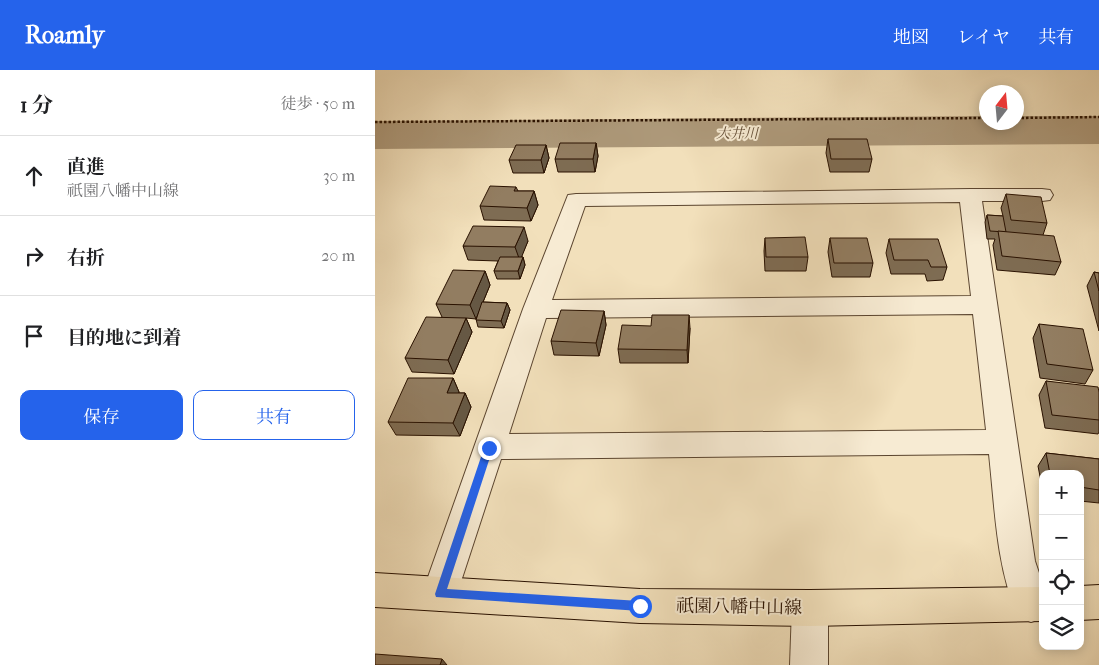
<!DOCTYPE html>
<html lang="ja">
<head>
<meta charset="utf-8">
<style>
	body { margin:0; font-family:"IM FELL French Canon","Noto Serif JP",serif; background:#f6f6f6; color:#202124 }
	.controls { position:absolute; right:15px; bottom:15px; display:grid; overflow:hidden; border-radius:10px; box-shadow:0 2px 12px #0003 }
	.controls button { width:45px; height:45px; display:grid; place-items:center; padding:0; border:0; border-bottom:1px solid #e0e0e0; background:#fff; color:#202124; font:25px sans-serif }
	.compass { position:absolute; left:604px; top:15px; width:45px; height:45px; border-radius:50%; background:#fff; box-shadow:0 2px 12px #0003; rotate:16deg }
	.stop { position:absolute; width:15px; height:15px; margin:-11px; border:4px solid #2563eb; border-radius:50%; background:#fff }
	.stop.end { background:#2563eb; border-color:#fff; box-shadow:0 1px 5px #0008 }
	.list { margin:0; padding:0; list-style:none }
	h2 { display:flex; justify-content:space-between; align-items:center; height:65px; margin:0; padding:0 20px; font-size:21px }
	h2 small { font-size:16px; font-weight:400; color:#757577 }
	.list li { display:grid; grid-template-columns:32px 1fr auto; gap:15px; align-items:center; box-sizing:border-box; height:80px; padding:0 20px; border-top:1px solid #e0e0e0 }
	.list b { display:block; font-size:19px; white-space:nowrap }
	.list p { margin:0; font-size:16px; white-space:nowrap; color:#757577 }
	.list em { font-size:16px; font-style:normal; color:#757577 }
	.actions { display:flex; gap:10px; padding:15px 20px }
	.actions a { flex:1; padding:11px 0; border:1px solid #2563eb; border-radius:10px; text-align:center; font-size:18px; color:#2563eb }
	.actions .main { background:#2563eb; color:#fff }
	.icon { flex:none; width:28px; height:28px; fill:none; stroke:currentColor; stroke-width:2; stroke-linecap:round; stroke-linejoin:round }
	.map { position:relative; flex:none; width:724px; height:595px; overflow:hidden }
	header { display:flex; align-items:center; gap:30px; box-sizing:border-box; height:70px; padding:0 25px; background:#2563eb; color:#fff }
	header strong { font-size:24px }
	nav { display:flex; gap:28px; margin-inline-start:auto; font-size:18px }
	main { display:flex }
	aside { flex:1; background:#fff }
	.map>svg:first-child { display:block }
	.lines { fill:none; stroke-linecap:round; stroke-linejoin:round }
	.river { fill:#ae9a7b; fill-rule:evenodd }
	.minor-casing { stroke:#5b452f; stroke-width:2 }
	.major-casing { stroke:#291100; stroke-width:2 }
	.path { stroke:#291100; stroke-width:2.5; stroke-dasharray:2.5 2; stroke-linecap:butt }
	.minor { fill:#f7ebd3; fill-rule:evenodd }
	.major { fill:#f2e0bb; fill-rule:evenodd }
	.wall { fill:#7e6c53; stroke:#291100 }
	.shaded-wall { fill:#665844; stroke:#291100 }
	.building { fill:#927d61; stroke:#291100 }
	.route { fill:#2563eb }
	.labels { text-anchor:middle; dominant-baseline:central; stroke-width:4; stroke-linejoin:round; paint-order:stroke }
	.far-water-label { font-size:14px; font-style:italic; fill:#654f37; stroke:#f7ebd3 }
	.near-street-label { font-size:18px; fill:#291100; stroke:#f7ebd3 }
</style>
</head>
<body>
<header>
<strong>Roamly</strong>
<nav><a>地図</a><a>レイヤ</a><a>共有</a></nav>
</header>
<main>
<aside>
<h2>1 分<small>徒歩 · 50 m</small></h2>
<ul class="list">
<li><svg class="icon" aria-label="ahead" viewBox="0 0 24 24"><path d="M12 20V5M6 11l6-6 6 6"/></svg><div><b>直進</b><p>祇園八幡中山線</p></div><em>30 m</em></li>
<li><svg class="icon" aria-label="right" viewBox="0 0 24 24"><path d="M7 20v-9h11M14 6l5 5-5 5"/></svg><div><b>右折</b></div><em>20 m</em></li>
<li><svg class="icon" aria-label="arrive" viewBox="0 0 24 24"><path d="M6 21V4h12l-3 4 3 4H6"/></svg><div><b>目的地に到着</b></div></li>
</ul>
<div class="actions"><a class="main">保存</a><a>共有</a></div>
</aside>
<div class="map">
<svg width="724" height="595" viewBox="0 0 724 595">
	<rect width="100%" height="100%" fill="#f2e0bb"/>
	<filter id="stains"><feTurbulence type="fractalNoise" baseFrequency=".004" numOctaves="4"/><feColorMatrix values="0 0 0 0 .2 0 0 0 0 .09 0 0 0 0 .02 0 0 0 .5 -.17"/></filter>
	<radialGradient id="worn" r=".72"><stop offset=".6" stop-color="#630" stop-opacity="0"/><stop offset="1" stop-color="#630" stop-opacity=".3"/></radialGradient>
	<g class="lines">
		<!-- river -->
		<polygon class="river" points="612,46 612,52 642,52 642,46 724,46 724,74 0,79 0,51"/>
		<!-- minor casing -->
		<g class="minor-casing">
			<g id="minor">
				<path d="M595 119H667L675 120 678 125 675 130 667 131H607L660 491 668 515V548L656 552 643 547C621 496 620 439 614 384L126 389 78 536 65 541 52 536 47 524 148 239 193 125 201 124ZM585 132 596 226 177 230 210 136ZM598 244 611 360 134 364 171 248Z"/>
				<polygon points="435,520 448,526 453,538 453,595 415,595 417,538 422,526"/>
			</g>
		</g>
		<!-- major casing -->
		<g class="major-casing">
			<g id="major">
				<polygon points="0,503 265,519 435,520 668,517 668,551 435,556 265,553 0,537"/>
				<polygon points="724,515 724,549 705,550 705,516"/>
			</g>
		</g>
		<!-- path -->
		<g class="path">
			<polyline points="642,48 724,47"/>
			<polyline points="0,52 612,48"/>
		</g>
		<!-- minor -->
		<use href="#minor" class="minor"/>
		<!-- major -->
		<use href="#major" class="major"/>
	</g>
	<!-- wall -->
	<g class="wall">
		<polygon points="453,69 497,89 494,102 455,102 451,83"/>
		<polygon points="221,73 223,86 220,102 183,102 180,89"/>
		<polygon points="171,75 174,88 169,103 138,103 134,90"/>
		<polygon points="141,117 143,121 159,121 163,135 156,151 109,150 105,136"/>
		<polygon points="631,124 672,153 668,165 686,192 680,205 622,200 618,175 620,169 612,169 610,152 612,145 628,146 626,138"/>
		<polygon points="390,168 433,187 431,201 390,201 389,181"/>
		<polygon points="455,168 498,193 495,207 457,207 453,182"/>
		<polygon points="514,169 572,197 568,210 552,211 550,204 516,204 511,183"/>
		<polygon points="153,171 146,187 148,187 150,195 145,209 122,209 119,201 123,191 93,190 88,176"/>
		<polygon points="110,201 115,215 108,232 132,233 135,240 129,258 103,257 101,249 91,248 97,262 79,304 37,302 30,288 67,247 61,234"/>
		<polygon points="719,202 724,203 724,261 712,216"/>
		<polygon points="229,241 231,255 224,286 179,285 176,271"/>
		<polygon points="664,254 718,300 710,314 665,308 658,268"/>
		<polygon points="315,258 313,293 245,293 243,279"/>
		<polygon points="78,308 84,322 84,323 90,323 96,337 85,366 21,365 13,352"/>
		<polygon points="671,311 724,322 724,362 723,364 670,358 664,325"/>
		<polygon points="671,383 724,389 724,433 705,431 705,404 668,404 668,422 663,396"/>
	</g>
	<!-- shaded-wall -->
	<g class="shaded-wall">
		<polygon points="221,73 223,86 220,102 218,89"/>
		<polygon points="171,75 174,88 169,103 166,90"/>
		<polygon points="159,121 163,135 156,151 152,138"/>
		<polygon points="149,157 153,171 145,191 140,177"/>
		<polygon points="148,187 150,195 145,209 143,201"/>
		<polygon points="110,201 115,215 101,249 95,235"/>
		<polygon points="132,233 135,240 129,258 126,251"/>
		<polygon points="229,241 231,255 224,286 221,273"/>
		<polygon points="314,245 315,258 313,293 312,280"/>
		<polygon points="91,248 97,262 79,304 73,290"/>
		<polygon points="78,308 84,322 79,336 72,323"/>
		<polygon points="90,323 96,337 85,366 78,353"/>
		<polygon points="67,589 72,595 65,595"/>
	</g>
	<!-- building -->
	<g class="building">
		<polygon points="453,69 492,69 497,89 456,89"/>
		<polygon points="185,73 221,73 218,89 180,89"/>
		<polygon points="141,75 171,75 166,90 134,90"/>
		<polygon points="115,116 141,117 139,121 159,121 152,138 105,136"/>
		<polygon points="631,124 666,127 672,153 636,150"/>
		<polygon points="612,145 628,146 631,162 615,161"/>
		<polygon points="98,156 149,157 140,177 88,176"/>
		<polygon points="623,161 679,166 686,192 627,186"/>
		<polygon points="430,167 433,187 391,187 390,168"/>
		<polygon points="455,168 492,168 498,193 459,193"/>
		<polygon points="514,169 563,169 572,197 556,197 553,190 519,190"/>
		<polygon points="125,187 148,187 143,201 119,201"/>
		<polygon points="78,200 110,201 95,235 61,234"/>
		<polygon points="719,202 724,203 724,221"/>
		<polygon points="107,232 132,233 126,251 101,250"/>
		<polygon points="186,240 229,241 221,273 176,271"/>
		<polygon points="277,245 314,245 312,280 243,279 247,255 276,256"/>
		<polygon points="51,247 91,248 73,290 30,288"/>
		<polygon points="664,254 708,259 718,300 672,294"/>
		<polygon points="33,308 78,308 72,323 90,323 78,353 13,352"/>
		<polygon points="671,311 723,317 724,322 724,350 677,345"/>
		<polygon points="671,383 724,389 724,420 705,417 705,404 675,404"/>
		<polygon points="0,584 67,589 65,595 0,595"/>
	</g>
	<!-- route -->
	<polygon class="route" points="114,374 118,378 72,519 265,531 269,532 271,536 269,540 265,541 61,527 60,524 109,378"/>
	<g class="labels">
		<!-- far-water labels -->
		<g class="far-water-label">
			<text x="362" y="63">大井川</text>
		</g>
		<!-- near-street labels -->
		<g class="near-street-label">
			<text transform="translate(364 537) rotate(1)">祇園八幡中山線</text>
		</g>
	</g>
	<rect width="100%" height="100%" filter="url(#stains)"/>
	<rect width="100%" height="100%" fill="url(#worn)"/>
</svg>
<div class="controls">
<button>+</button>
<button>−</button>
<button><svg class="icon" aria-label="locate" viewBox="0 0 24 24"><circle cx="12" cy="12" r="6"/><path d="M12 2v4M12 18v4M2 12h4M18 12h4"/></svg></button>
<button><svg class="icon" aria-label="layers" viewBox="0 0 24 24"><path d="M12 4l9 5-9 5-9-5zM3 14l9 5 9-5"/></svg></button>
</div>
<svg class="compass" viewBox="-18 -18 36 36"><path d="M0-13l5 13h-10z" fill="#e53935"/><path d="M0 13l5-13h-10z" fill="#757577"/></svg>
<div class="stop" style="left:265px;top:536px"></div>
<div class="stop end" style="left:114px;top:378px"></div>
</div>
</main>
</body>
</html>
